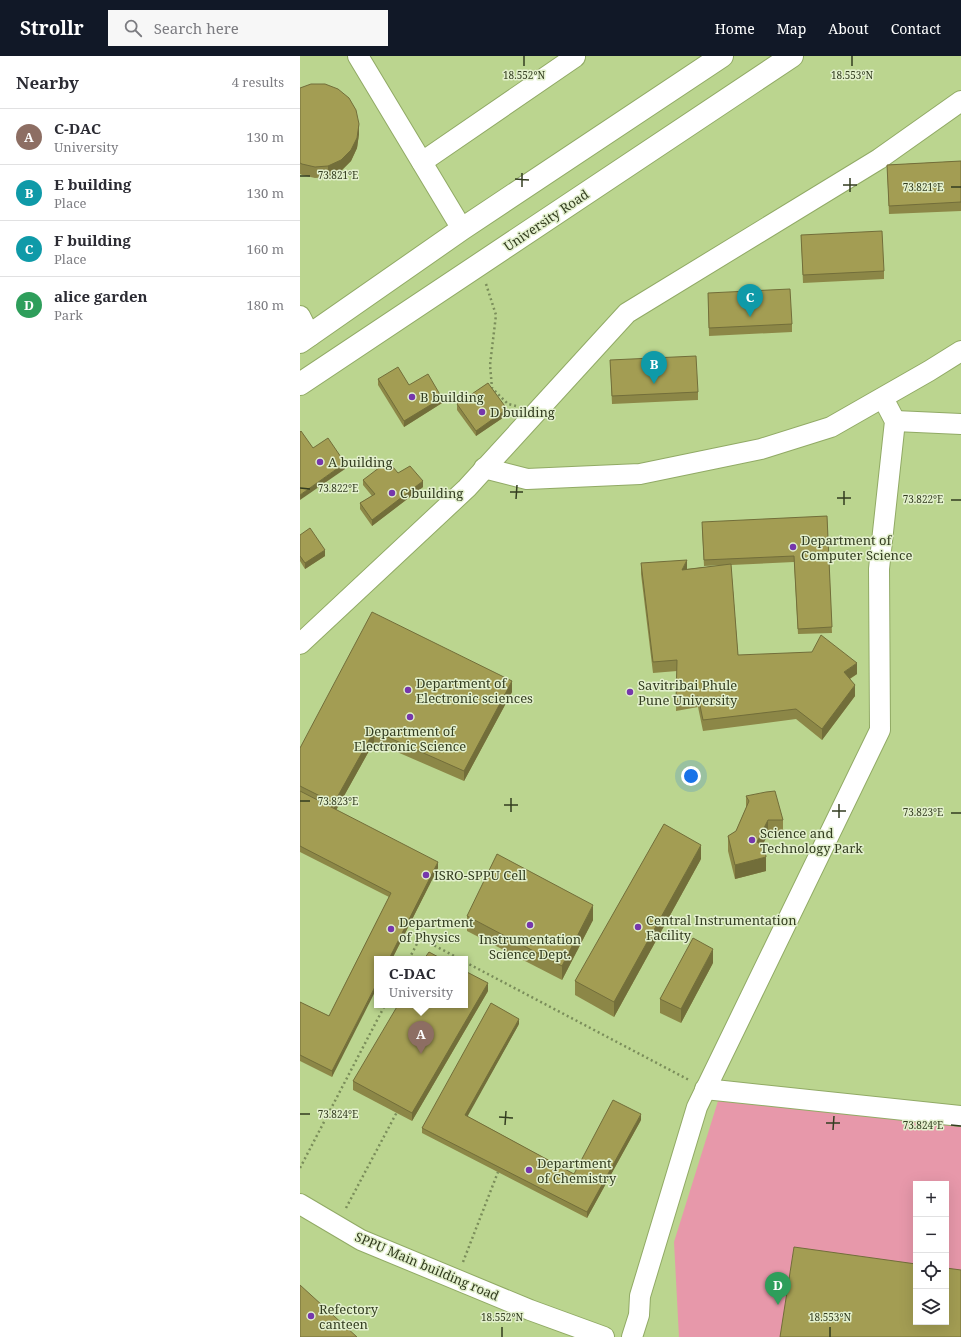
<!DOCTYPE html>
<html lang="en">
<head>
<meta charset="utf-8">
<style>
	body { margin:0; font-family:"Noto Serif",serif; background:#f7f7f7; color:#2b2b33 }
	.controls { position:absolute; right:12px; bottom:12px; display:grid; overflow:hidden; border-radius:0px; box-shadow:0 4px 16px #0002 }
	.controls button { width:36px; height:36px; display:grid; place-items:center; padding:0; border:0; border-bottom:1px solid #e1e1e2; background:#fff; color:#2b2b33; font:20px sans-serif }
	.you { position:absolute; left:391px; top:720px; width:14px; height:14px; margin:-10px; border:3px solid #fff; border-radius:50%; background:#1a73e8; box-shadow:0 0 0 6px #1a73e833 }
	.badge { display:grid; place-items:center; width:26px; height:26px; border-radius:50%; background:#111827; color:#fff; font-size:13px; font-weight:700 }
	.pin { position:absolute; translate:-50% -33px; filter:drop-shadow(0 1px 2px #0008) }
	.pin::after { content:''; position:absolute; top:21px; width:14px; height:12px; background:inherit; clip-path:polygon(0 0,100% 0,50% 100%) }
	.popup { position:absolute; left:74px; top:900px; width:94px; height:52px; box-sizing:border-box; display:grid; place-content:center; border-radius:0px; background:#fff; filter:drop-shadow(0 1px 3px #0005); font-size:13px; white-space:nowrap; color:#7c7c81 }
	.popup b { font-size:15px; color:#2b2b33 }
	.popup::after { content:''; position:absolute; left:50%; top:100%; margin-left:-8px; border:8px solid transparent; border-top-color:#fff }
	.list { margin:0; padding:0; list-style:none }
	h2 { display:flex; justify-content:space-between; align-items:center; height:52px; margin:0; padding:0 16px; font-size:17px }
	h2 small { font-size:13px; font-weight:400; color:#7c7c81 }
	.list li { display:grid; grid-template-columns:26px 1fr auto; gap:12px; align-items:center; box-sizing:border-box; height:56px; padding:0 16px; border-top:1px solid #e1e1e2 }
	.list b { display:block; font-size:15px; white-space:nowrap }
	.list p { margin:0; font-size:13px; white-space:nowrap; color:#7c7c81 }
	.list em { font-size:13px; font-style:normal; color:#7c7c81 }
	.icon { flex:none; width:22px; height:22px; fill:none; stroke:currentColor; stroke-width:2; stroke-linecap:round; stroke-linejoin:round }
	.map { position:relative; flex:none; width:661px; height:1281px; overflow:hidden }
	header { display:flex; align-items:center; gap:24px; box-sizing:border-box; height:56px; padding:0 20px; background:#111827; color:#fff }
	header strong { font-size:19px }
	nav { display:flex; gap:22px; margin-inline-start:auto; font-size:14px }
	.search { width:280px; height:36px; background:#f7f7f7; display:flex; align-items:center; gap:10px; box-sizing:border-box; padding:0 14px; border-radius:0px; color:#7c7c81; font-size:15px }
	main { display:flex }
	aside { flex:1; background:#fff }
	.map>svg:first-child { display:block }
	.green { fill:#e798aa; fill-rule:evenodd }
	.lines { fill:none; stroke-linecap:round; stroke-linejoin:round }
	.minor-casing { stroke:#91aa65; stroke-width:22 }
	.major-casing { stroke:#91aa65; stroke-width:24 }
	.path { stroke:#7a8d5a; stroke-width:2.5; stroke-dasharray:2 3; stroke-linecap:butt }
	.minor { stroke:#fff; stroke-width:20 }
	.major { stroke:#fff; stroke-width:22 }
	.wall { fill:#8c8747 }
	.shaded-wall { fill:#726e3a }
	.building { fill:#a39d53; stroke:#726e3a }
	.ticks { fill:none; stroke:#333d20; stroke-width:1.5 }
	.poi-dot { fill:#7637ac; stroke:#e3f0cd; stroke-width:1.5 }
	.labels { text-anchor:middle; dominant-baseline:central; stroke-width:3; stroke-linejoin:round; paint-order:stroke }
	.street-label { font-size:13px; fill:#333d20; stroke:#e3f0cd }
	.poi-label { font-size:13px; fill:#333d20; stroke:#e3f0cd; text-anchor:start }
	.ticks-label { font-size:10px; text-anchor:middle; fill:#333d20; stroke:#e3f0cd; stroke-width:3; stroke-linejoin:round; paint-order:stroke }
</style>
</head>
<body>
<header>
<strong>Strollr</strong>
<div class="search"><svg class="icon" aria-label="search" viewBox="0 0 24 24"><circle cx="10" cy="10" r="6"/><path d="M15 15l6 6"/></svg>Search here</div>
<nav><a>Home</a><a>Map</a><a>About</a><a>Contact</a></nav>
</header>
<main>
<aside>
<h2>Nearby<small>4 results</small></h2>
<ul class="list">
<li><span class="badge" style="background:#8d6e63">A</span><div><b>C-DAC</b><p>University</p></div><em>130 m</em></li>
<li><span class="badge" style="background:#0f9aa8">B</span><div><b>E building</b><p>Place</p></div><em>130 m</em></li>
<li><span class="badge" style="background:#0f9aa8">C</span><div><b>F building</b><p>Place</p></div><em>160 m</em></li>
<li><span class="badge" style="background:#2e9e5b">D</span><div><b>alice garden</b><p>Park</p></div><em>180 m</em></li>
</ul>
</aside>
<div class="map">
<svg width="661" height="1281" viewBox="0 0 661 1281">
	<rect width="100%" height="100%" fill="#bbd58f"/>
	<!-- green -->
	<path class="green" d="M418 1045 661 1070V1281H379L374 1186ZM616 1128H646V1266H616Z"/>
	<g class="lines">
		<!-- minor casing -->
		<g class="minor-casing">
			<g id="minor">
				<polyline points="58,0 162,173"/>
				<polyline points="122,106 275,1"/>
				<polyline points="0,260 10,280"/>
				<polyline points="595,365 661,368"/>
				<polyline points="184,412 227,423 340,418 461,393 531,371 629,315 661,295"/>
				<polyline points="0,588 167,432 327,257 579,103 661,45"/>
				<polyline points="405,1033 661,1060"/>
				<polyline points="0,1148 61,1184 230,1254 304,1281"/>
				<polyline points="332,1281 339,1259 340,1240 397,1051 580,674 579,513 595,365 583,342"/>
			</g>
		</g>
		<!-- major casing -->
		<g class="major-casing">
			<g id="major">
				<polyline points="0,286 162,173 422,0"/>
				<polyline points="0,328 492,0"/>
			</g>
		</g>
		<!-- path -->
		<g class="path">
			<polyline points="186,228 196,259 190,309 192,332 208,348 216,350"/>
			<polyline points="109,903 120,882 160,903"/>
			<polyline points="165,906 389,1024"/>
			<polyline points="0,1112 85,949"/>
			<polyline points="46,1152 98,1054"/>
			<polyline points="163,1206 198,1116"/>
		</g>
		<!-- minor -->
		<use href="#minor" class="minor"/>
		<!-- major -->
		<use href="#major" class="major"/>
	</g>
	<!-- wall -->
	<g class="wall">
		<polygon points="0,32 59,78 57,92 51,105 41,115 28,121 15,122 2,119 0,118"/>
		<polygon points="661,105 661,155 589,158 587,109"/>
		<polygon points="501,179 584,215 584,223 503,227"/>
		<polygon points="408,237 492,268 492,276 409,280"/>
		<polygon points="310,304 398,336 398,344 312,348"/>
		<polygon points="78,323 109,329 142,347 104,371 78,329"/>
		<polygon points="157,348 207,359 176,380 157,354"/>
		<polygon points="98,417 123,431 72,470 60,453 60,447 72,440 63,429 63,424"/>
		<polygon points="527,460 532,577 498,578 494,506 431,509 438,599 557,618 550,623 555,640 522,684 496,663 403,675 398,651 376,655 377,615 353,617 341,518 341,507 387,513 424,509 404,510 402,471"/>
		<polygon points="0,479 25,500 5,513 0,505"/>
		<polygon points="212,636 164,725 74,686 36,754 138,812 92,903 77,903 32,1021 0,1005 0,946 29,960 89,841 0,796 0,692"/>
		<polygon points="446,740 483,764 483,778 468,778 462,790 466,815 435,823 428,795 428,780 436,775 446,752"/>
		<polygon points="401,803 314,961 275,939 275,925"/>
		<polygon points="167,860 293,864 262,924 167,875"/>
		<polygon points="413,907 381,967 360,957 360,943"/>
		<polygon points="188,935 112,1065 53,1034 53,1025"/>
		<polygon points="219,968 167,1060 274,1118 341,1064 287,1162 122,1077 122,1072"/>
	</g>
	<!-- shaded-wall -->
	<g class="shaded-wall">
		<polygon points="59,68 59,78 57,92 51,105 41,115 28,121 28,110"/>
		<polygon points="142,342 142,347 104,371 104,365"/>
		<polygon points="207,353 207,359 176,380 176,375"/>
		<polygon points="45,407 45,413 0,444 0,439"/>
		<polygon points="123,425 123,431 72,470 72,464"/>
		<polygon points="25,494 25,500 5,513 5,507"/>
		<polygon points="387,504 387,515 382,514"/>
		<polygon points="557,607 557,618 544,626 544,616"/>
		<polygon points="212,625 212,636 164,725 164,715"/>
		<polygon points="555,629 555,640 522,684 522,673"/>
		<polygon points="74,675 74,686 34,758 34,747"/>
		<polygon points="468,764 468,778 457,800 457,786"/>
		<polygon points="401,789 401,803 314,961 314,946"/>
		<polygon points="466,801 466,815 435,823 435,809"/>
		<polygon points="138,806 138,812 92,903 89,903"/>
		<polygon points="293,849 293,864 262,924 262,910"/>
		<polygon points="413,893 413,907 381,967 381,953"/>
		<polygon points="77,927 77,932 32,1021 32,1015"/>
		<polygon points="188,927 188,935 112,1065 112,1057"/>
		<polygon points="219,963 219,968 165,1065 165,1059"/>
		<polygon points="341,1058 341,1064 287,1162 287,1156"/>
	</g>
	<!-- building -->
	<g class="building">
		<polygon points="11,28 25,28 38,33 49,42 56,54 59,68 57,82 51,94 41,104 28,110 15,111 2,108 0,107 0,32"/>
		<polygon points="661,105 661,146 589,150 587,109"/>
		<polygon points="582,175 584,215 503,219 501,179"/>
		<polygon points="490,233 492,268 409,272 408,237"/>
		<polygon points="396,300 398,336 312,340 310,304"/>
		<polygon points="98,311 109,329 128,318 142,342 104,365 78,323"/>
		<polygon points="188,327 207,353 176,375 157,348"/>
		<polygon points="1,375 13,392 28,382 45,407 0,439 0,376"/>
		<polygon points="88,405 98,417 110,410 123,425 72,464 60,447 75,438 63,424"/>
		<polygon points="527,460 532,571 498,573 494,500 404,504 402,466"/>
		<polygon points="10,472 25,494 5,507 0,500 0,479"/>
		<polygon points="387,504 382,514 431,508 438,599 512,596 521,579 557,607 544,616 555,629 522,673 496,653 403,664 398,640 376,645 377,604 353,606 341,507"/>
		<polygon points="72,556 212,625 164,715 74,675 34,747 0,730 0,692"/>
		<polygon points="0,735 138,806 89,903 77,903 77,927 32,1015 0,999 0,946 29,960 91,837 0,790"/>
		<polygon points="475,735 483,764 468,764 457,786 465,792 466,801 435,809 428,780 436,775 449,745 446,740 466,736"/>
		<polygon points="364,768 401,789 314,946 275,925"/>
		<polygon points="197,798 293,849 262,910 167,860"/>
		<polygon points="393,882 413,893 381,953 360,943"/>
		<polygon points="129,896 142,903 124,903"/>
		<polygon points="165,915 188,927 112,1057 53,1025 98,949 165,949"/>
		<polygon points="191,947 219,963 165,1059 274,1118 313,1044 341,1058 287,1156 122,1072"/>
		<polygon points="494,1191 616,1208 616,1266 646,1266 646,1212 661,1214 661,1281 480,1281"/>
		<polygon points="0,1229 57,1281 0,1281"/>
	</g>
	<!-- ticks -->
	<path class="ticks" d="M224 10V0M552 10V0M0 120H10M215 123 229 124M543 129H557M222 131V117M651 131H661M550 136V122M0 432 10 433M210 436H223M537 442H551M216 443 217 429M651 444H661M544 449V435M0 745H10M204 749H218M532 755H546M211 756V742M651 757H661M539 762V748M0 1058H10M199 1061 213 1062M526 1067H540M205 1069 206 1055M651 1069 661 1070M533 1074 534 1060M202 1281V1271M530 1281V1271"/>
	<!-- markers -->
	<g class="poi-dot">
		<circle cx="112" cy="341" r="4"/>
		<circle cx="182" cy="356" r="4"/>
		<circle cx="20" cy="406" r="4"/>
		<circle cx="92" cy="437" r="4"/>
		<circle cx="493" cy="491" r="4"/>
		<circle cx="108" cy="634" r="4"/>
		<circle cx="330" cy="636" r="4"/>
		<circle cx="110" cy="661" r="4"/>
		<circle cx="452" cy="784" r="4"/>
		<circle cx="126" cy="819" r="4"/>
		<circle cx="230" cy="869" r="4"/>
		<circle cx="338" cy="871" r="4"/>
		<circle cx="91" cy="873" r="4"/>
		<circle cx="229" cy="1114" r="4"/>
		<circle cx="11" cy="1260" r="4"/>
	</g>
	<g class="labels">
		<!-- street labels -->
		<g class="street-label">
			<text transform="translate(246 164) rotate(-34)">University Road</text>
			<text transform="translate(127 1210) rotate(23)">SPPU Main building road</text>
		</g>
		<!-- poi labels -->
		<g class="poi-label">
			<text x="120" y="341">B building</text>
			<text x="190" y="356">D building</text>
			<text x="28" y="406">A building</text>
			<text x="100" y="437">C building</text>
			<text x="501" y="484">Department of<tspan x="501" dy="15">Computer Science</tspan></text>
			<text x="116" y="627">Department of<tspan x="116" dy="15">Electronic sciences</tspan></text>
			<text x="338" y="629">Savitribai Phule<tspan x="338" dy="15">Pune University</tspan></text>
			<text x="110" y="675" text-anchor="middle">Department of<tspan x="110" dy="15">Electronic Science</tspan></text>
			<text x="460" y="777">Science and<tspan x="460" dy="15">Technology Park</tspan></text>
			<text x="134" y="819">ISRO-SPPU Cell</text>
			<text x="346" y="864">Central Instrumentation<tspan x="346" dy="15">Facility</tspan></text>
			<text x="99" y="866">Department<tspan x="99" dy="15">of Physics</tspan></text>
			<text x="230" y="883" text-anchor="middle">Instrumentation<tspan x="230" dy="15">Science Dept.</tspan></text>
			<text x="237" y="1107">Department<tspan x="237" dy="15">of Chemistry</tspan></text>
			<text x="19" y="1253">Refectory<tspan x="19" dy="15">canteen</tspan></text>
		</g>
	</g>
	<g class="ticks-label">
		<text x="224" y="23">18.552°N</text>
		<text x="552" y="23">18.553°N</text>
		<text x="38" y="123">73.821°E</text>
		<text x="623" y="135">73.821°E</text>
		<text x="38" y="436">73.822°E</text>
		<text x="623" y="447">73.822°E</text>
		<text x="38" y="749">73.823°E</text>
		<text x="623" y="760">73.823°E</text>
		<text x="38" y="1062">73.824°E</text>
		<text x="623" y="1073">73.824°E</text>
		<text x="202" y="1265">18.552°N</text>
		<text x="530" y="1265">18.553°N</text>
	</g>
</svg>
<div class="controls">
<button>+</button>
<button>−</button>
<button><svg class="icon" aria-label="locate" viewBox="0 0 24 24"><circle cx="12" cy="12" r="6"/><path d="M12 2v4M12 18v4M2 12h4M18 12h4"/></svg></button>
<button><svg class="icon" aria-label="layers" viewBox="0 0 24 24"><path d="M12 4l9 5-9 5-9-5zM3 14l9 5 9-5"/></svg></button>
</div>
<div class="you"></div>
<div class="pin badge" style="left:121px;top:998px;background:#8d6e63">A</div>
<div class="popup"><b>C-DAC</b>University</div>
<div class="pin badge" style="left:354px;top:328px;background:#0f9aa8">B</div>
<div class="pin badge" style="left:450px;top:261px;background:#0f9aa8">C</div>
<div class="pin badge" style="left:478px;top:1249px;background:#2e9e5b">D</div>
</div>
</main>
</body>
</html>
